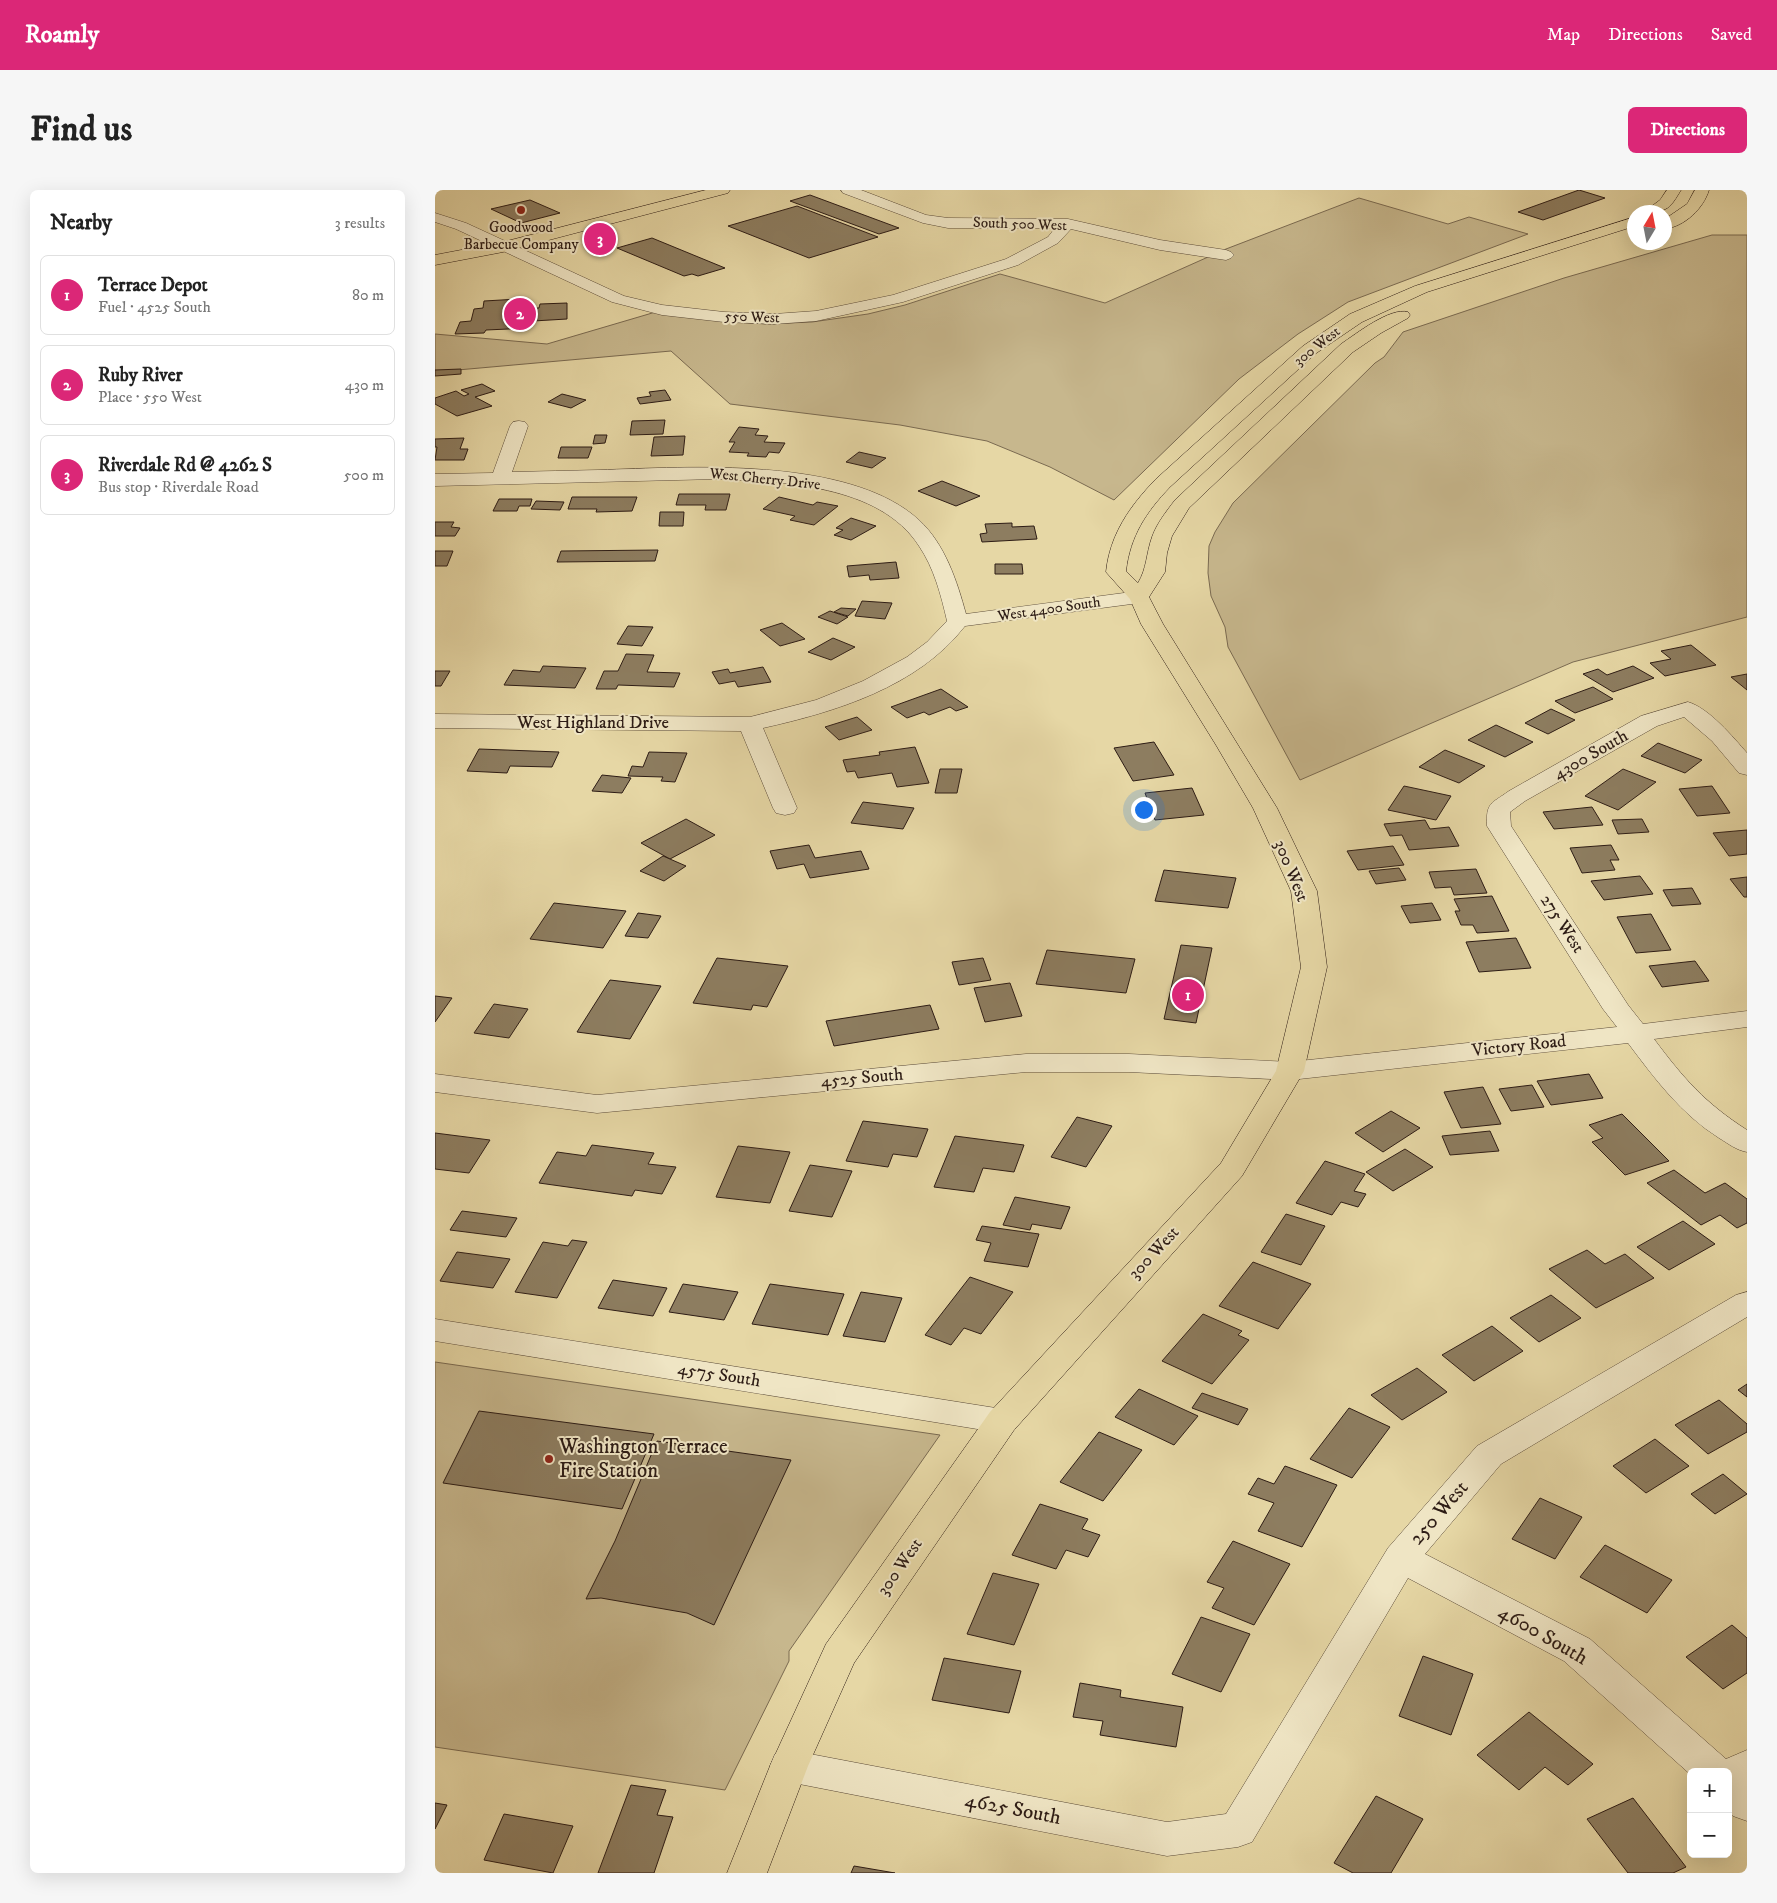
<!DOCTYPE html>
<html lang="en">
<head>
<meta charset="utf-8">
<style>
	body { margin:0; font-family:"IM FELL DW Pica",serif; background:#f6f6f6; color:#222 }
	.controls { position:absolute; right:15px; bottom:15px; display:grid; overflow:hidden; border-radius:8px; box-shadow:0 5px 20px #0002 }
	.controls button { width:45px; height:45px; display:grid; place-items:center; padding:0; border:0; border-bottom:1px solid #e0e0e0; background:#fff; color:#222; font:25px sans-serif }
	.compass { position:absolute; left:1192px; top:15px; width:45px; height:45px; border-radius:50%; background:#fff; box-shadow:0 5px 20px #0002; rotate:10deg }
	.you { position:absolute; left:708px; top:619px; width:18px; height:18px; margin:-12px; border:4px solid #fff; border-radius:50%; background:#1a73e8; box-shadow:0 0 0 8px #1a73e833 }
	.badge { display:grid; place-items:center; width:32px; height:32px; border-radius:50%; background:#db2777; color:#fff; font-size:16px; font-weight:700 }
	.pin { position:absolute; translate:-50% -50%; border:2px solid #fff; box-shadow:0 1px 5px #0006 }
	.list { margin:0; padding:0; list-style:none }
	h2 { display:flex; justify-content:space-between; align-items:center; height:65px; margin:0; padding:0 20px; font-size:21px }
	h2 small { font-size:16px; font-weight:400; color:#767676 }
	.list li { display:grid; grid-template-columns:32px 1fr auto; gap:15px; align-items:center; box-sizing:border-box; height:80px; margin:0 10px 10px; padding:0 10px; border:1px solid #e0e0e0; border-radius:8px }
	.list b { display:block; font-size:19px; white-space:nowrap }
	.list p { margin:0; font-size:16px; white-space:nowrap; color:#767676 }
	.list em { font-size:16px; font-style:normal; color:#767676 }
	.map { position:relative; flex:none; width:1312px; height:1683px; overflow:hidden; border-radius:8px }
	header { display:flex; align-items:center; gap:30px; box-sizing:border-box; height:70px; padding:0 25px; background:#db2777; color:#fff }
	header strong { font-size:24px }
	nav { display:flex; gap:28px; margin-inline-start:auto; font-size:18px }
	.intro { display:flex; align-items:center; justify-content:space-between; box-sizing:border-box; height:120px; padding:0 30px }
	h1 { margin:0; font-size:35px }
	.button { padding:12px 22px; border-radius:8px; background:#db2777; color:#fff; font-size:18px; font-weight:700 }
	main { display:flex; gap:30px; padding:0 30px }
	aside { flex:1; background:#fff; border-radius:8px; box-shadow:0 5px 20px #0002 }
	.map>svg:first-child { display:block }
	.green { fill:#c7b78d; stroke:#7a6a51 }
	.building { fill:#8d7d60; stroke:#2d1c15 }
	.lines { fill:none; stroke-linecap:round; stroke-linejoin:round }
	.minor-casing { stroke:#5b4b39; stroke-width:1 }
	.major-casing { stroke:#2d1c15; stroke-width:1 }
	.minor { fill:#efe5c4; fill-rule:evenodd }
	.major { fill:#e6d7a5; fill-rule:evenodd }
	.poi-dot { fill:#8f2418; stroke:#efe5c4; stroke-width:2 }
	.labels { text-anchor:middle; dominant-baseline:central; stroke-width:4; stroke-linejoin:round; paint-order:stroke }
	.far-street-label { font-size:15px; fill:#2d1c15; stroke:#efe5c4 }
	.far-poi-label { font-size:15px; fill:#2d1c15; stroke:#efe5c4 }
	.street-label { font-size:18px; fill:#2d1c15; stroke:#efe5c4 }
	.near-poi-label { font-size:21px; fill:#2d1c15; stroke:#efe5c4; text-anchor:start }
	.near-street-label { font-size:21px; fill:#2d1c15; stroke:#efe5c4 }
</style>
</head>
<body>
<header>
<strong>Roamly</strong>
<nav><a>Map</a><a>Directions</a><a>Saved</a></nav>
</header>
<div class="intro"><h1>Find us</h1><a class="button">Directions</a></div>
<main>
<aside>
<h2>Nearby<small>3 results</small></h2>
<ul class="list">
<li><span class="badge">1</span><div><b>Terrace Depot</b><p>Fuel · 4525 South</p></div><em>80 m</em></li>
<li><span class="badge">2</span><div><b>Ruby River</b><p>Place · 550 West</p></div><em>430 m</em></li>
<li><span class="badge">3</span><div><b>Riverdale Rd @ 4262 S</b><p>Bus stop · Riverdale Road</p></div><em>500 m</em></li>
</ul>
</aside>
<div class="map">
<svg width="1312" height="1683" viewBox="0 0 1312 1683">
	<rect width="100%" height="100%" fill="#e6d7a5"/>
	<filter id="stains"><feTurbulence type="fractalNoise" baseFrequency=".004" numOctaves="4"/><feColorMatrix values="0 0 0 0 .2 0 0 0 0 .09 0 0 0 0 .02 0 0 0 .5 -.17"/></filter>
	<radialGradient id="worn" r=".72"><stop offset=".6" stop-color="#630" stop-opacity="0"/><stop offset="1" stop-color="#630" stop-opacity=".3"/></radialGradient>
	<!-- green -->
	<g class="green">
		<polygon points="924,8 1013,34 1034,27 1093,44 913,112 863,144 804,189 679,310 615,277 552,251 465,235 295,214 236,161 0,182 0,144 112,154 224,121 279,130 330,134 377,132 433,124 470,115 565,84 670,113 791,59"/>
		<polygon points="1277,45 1312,45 1312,427 1138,472 865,590 793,457 790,437 776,406 773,383 774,356 780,342 798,313 940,173 949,167 968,142 1129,88"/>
		<polygon points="0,1172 505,1245 354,1461 354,1471 290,1600 0,1557"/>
	</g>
	<!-- building -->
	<g class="building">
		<polygon points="1144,0 1170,8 1108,30 1083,22"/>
		<polygon points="375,5 464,38 444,44 355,11"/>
		<polygon points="95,10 125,23 86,33 56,19"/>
		<polygon points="362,16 443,47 374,68 293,36"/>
		<polygon points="217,48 290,78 263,86 257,84 249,86 182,58"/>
		<polygon points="84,109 83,115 94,118 104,118 105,114 132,113 132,129 98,131 95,138 51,140 49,143 20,144 25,132 36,131 39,119 48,118 49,111"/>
		<polygon points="26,179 26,184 0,186 0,180"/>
		<polygon points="47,194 60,201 40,207 57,216 22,226 0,214 0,208 21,201 29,206 34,204 26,200"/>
		<polygon points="230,200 236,210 205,214 202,208 216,206 214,202"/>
		<polygon points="127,204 151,210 136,218 113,212"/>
		<polygon points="230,230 228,244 195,245 197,231"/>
		<polygon points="304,237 324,239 320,245 333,246 329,252 350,253 344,263 334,262 331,267 312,266 314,263 294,262 300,252 294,252"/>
		<polygon points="160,245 172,245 170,253 158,254"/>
		<polygon points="250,246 248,265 216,266 219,247"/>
		<polygon points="29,248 25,259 33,259 29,270 0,270 2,257 0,257 0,249"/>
		<polygon points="126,257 157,257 153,268 123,268"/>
		<polygon points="424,262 451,268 437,278 411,272"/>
		<polygon points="507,291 545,306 521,316 483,301"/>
		<polygon points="244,304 295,304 291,320 270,320 271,315 241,315"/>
		<polygon points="137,307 202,307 197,321 161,322 162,319 133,319"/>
		<polygon points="344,307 378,315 382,312 403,316 379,335 355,330 360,326 328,319"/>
		<polygon points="64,309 97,309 95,316 84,316 82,321 58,321"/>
		<polygon points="101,311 129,312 125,320 96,319"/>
		<polygon points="225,322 249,322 248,336 224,336"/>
		<polygon points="416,328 441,336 416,350 399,345 408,340 401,338"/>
		<polygon points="0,332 19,332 16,337 25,338 20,346 0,346"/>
		<polygon points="577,333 577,337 599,336 602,349 547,352 545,344 552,343 550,334"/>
		<polygon points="223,360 220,371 122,372 126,361"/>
		<polygon points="0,361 18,361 12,376 0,376"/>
		<polygon points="461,372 464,388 435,390 434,385 414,387 412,376"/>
		<polygon points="560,374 587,374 588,384 560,384"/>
		<polygon points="427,411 457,413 450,429 420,426"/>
		<polygon points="406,418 421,419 413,426 399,422"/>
		<polygon points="395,421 413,427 402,434 383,427"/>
		<polygon points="347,433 370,449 345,456 325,440"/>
		<polygon points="193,436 218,437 207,456 182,454"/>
		<polygon points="398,448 420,457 396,470 373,462"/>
		<polygon points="1256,455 1281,475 1230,486 1215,473 1236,469 1226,461"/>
		<polygon points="191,464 219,465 212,482 245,483 239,497 183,495 181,499 161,499 169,481 183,481"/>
		<polygon points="108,476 151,478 140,498 69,495 78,480 105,482"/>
		<polygon points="1198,476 1219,488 1178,502 1148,484 1163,479 1172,485"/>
		<polygon points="328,477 336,492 303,497 300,491 284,494 277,482 293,479 295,483"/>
		<polygon points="0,481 15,481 6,496 0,496"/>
		<polygon points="1312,484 1312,500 1296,487"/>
		<polygon points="1158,497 1178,509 1140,523 1120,511"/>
		<polygon points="506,499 533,517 521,521 515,517 494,525 489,522 472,528 456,517"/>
		<polygon points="1116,519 1140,530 1113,544 1090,533"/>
		<polygon points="422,527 437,540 404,550 390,537"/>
		<polygon points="1061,535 1098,552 1070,567 1033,550"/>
		<polygon points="719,552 739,585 698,591 679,558"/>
		<polygon points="1223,553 1267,570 1250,583 1206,566"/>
		<polygon points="480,557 494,593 462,597 457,583 423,588 420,581 412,582 408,570 445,565 444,562"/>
		<polygon points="44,559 124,562 117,577 75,576 72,583 32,581"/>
		<polygon points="1010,560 1050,576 1024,593 984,577"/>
		<polygon points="214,562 252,563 240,592 226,591 228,587 193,586 197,576 208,577"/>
		<polygon points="505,579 527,579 522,603 500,603"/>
		<polygon points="1188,579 1221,592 1183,620 1150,606"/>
		<polygon points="167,585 196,588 187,603 157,601"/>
		<polygon points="969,596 1016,606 1001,630 953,620"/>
		<polygon points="1277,596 1295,623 1262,626 1244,599"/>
		<polygon points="757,598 769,625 720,630 710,603"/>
		<polygon points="428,612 479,618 468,639 416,633"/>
		<polygon points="1157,617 1168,635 1119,639 1108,622"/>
		<polygon points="251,629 280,645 235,669 206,653"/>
		<polygon points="1207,629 1214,642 1183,644 1177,630"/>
		<polygon points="990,630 995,639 1014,637 1024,656 974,660 967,645 955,646 949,634"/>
		<polygon points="1312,640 1312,664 1294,666 1278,643"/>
		<polygon points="374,655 380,668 426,661 434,679 375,688 369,674 342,679 335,661"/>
		<polygon points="1176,655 1184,670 1175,670 1180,680 1147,683 1135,658"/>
		<polygon points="958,656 969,675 923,680 912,661"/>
		<polygon points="228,666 251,676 229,691 205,681"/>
		<polygon points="964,678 971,690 941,694 934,681"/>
		<polygon points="1041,679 1052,703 1019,705 1016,697 1000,698 994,682"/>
		<polygon points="729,680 801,688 793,718 720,711"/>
		<polygon points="1205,686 1218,704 1169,710 1156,691"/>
		<polygon points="1312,687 1312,707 1309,707 1295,689"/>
		<polygon points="1257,698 1266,714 1237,716 1228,700"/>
		<polygon points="1057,706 1074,741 1042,743 1038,735 1026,735 1020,721 1025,721 1019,709"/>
		<polygon points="119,713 191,721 168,758 95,749"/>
		<polygon points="997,713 1006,730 975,733 966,716"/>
		<polygon points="203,723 226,726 213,748 190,746"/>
		<polygon points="1216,724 1236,760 1201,763 1182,727"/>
		<polygon points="1081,748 1096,778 1044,782 1031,752"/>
		<polygon points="746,755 777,758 761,833 729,829"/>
		<polygon points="612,760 700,769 691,803 601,794"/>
		<polygon points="282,768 353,776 332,817 318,815 316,820 258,813"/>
		<polygon points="548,768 556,790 524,795 517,772"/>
		<polygon points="1260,771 1274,791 1227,797 1214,776"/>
		<polygon points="175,790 226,796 195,849 142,842"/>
		<polygon points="575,793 587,826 550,832 539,798"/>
		<polygon points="0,806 17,808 0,832"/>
		<polygon points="59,814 93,819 74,848 39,843"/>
		<polygon points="495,815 504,839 399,856 391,831"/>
		<polygon points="1154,884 1168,908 1116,915 1102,891"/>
		<polygon points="1097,895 1109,917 1076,921 1064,899"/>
		<polygon points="1048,897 1066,934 1026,938 1009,902"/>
		<polygon points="956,921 985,938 948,962 920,943"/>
		<polygon points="1187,924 1234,971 1190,985 1157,952 1168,948 1154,935"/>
		<polygon points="642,927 677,936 651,977 616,967"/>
		<polygon points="428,931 493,939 482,967 458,964 453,977 411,971"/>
		<polygon points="1055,941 1064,961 1015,965 1007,946"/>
		<polygon points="0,943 55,950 34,983 0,979"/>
		<polygon points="520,946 589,955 579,982 548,978 539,1002 499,997"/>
		<polygon points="157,955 219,963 213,974 241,977 227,1004 200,1000 197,1006 104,993 122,962 151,966"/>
		<polygon points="303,956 355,962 335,1013 281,1007"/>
		<polygon points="970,959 998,977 958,1001 931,982"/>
		<polygon points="890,971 930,984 919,1001 931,1004 923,1017 906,1012 897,1025 861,1013"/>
		<polygon points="375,975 417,981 397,1027 354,1021"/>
		<polygon points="1239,980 1270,1003 1290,993 1312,1009 1312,1033 1302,1038 1285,1025 1266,1035 1212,993"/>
		<polygon points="580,1007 635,1017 626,1039 597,1034 595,1040 568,1035"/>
		<polygon points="27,1021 82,1028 71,1047 15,1040"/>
		<polygon points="851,1024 890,1036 866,1075 826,1062"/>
		<polygon points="1248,1031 1280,1054 1234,1080 1202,1057"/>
		<polygon points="547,1036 604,1044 593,1077 549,1071 556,1053 541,1050"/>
		<polygon points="137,1050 152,1052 122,1108 80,1102 108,1052 133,1056"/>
		<polygon points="1152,1060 1170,1074 1190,1064 1219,1088 1161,1118 1114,1079"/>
		<polygon points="22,1062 75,1069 58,1098 5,1091"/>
		<polygon points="818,1072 876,1094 843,1139 784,1116"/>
		<polygon points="535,1087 578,1102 546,1144 529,1138 516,1155 490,1145"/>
		<polygon points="178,1090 232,1098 218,1126 163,1118"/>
		<polygon points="248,1094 303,1102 289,1130 234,1122"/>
		<polygon points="335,1094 409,1104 393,1145 317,1134"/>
		<polygon points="426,1102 467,1108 450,1152 408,1146"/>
		<polygon points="1116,1105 1146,1128 1104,1152 1075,1128"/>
		<polygon points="768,1124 807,1141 803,1145 814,1150 777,1194 727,1171"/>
		<polygon points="1057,1136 1088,1161 1039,1191 1007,1165"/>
		<polygon points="982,1178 1012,1202 967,1230 936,1205"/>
		<polygon points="1312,1194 1312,1207 1303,1200"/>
		<polygon points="704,1199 763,1226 739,1255 680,1227"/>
		<polygon points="767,1203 813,1219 803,1235 757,1218"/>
		<polygon points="1284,1210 1312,1234 1312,1242 1273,1264 1240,1235"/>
		<polygon points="914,1218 955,1237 917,1288 875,1269"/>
		<polygon points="44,1221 219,1244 187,1319 8,1293"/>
		<polygon points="664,1242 707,1260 668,1311 625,1292"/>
		<polygon points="1220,1249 1254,1276 1211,1303 1178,1276"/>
		<polygon points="222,1251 356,1270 279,1435 252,1423 166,1408 151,1409 180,1351"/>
		<polygon points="850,1276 902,1295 867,1357 823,1341 839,1313 813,1304 823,1288 839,1294"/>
		<polygon points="1288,1284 1312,1304 1280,1324 1256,1304"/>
		<polygon points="1105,1308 1147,1327 1120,1369 1077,1349"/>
		<polygon points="605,1314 653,1329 647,1339 665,1345 653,1367 631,1360 621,1379 577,1365"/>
		<polygon points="798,1351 855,1374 819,1435 777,1418 789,1398 772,1392"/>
		<polygon points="1170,1355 1237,1390 1212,1423 1145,1387"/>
		<polygon points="558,1383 604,1394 579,1455 532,1444"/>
		<polygon points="766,1427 815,1444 786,1502 737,1484"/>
		<polygon points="1297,1435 1312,1448 1312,1483 1288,1499 1251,1467"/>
		<polygon points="988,1466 1038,1484 1016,1545 964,1526"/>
		<polygon points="509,1468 586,1481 574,1523 497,1510"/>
		<polygon points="645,1493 686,1500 685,1507 748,1517 741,1557 665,1545 668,1531 638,1527"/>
		<polygon points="1094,1522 1158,1574 1133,1595 1110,1577 1084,1600 1042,1565"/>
		<polygon points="196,1595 231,1600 222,1625 238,1627 219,1683 163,1683"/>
		<polygon points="941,1606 988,1629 956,1683 918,1683 899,1673"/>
		<polygon points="1198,1608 1251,1677 1238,1683 1193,1683 1152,1629"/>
		<polygon points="0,1613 12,1615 0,1639"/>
		<polygon points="69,1624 138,1636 118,1683 49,1670"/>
		<polygon points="419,1676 460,1683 416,1683"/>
	</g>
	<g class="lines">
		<!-- minor casing -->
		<g class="minor-casing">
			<g id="minor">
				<polygon points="406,0 426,0 491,25 513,28 633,29 725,50 791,60 796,62 799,65 796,68 791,70 725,60 636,39 623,53 583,75 468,112 381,131 339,134 289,132 227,125 177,112 21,39 0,32 0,23 31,33 189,106 227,115 289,122 339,124 381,121 458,105 571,69 613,47 620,38 513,38 488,33 408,3"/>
				<path d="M84 231 90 232 93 236 77 282C106 281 135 281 164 280 254 277 414 266 484 330 510 354 522 391 531 424L704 401 711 403 714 407 711 411 704 413 530 436C483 497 400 522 328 538L362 618 359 623 350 625 341 623 338 618 306 541 0 538V524L315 527 381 510 428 491 472 467 492 452 512 431C506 405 499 378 484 356 444 294 347 292 282 289L0 296V284L58 283 75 236 78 232Z"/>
				<path d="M1253 512C1274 518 1298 547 1312 563V585L1304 583 1277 551 1249 527 1222 536 1090 611 1075 622 1076 636 1193 815 1208 834 1312 821V837L1219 849C1249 889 1270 913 1312 940V962C1301 960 1294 954 1284 948 1246 924 1220 889 1193 853L855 890 694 882H591L162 923 0 902V884L162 905 591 864H694L855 872 1182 837 1168 819 1052 636C1051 612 1056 614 1074 601L1206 526Z"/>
				<polygon points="1312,1102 1312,1127 1066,1274 990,1364 1155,1449 1291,1569 1312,1560 1312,1631 1298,1626 1293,1621 1293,1582 1256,1582 1256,1585 1129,1471 973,1388 817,1652 803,1657 732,1666 354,1592 340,1588 335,1576 340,1564 354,1560 732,1632 791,1624 953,1358 1042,1256 1301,1105"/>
				<polygon points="0,1129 567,1219 579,1222 584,1231 579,1240 567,1243 0,1151"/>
			</g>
		</g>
		<!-- major casing -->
		<g class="major-casing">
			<g id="major">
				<polygon points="271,0 295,0 293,3 68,62 0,75 0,65 68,52"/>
				<path d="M1232 0H1246C1235 18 1233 22 1211 22L1213 19 1225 10Z"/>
				<path d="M1260 0H1274C1268 19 1250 36 1230 39V29L1252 14Z"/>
				<path d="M1200 27V36L992 102 927 132 880 164 735 297C711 322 695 346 691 381L703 393C712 378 711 364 717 347 722 333 731 322 740 310L906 154C921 144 955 117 973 122L975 125 973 128 946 143 918 162 754 318 737 346 732 363 730 382 714 407 728 434 842 618 882 701 892 777 869 881 807 986 579 1240 419 1473 373 1576 332 1683H292L335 1576 391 1454 555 1222 786 973 841 881 866 777 856 701 818 618 781 555 706 434 695 409 671 382C675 344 695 316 721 289L868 156 915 124 980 96Z"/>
			</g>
		</g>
		<!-- minor -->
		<use href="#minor" class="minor"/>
		<!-- major -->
		<use href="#major" class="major"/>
	</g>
	<!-- markers -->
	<g class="poi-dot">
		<circle cx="86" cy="20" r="5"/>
		<circle cx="114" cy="1269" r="5"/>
	</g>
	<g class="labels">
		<!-- far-street labels -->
		<g class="far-street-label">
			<text transform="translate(585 34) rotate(2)">South 500 West</text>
			<text transform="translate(317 127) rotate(2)">550 West</text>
			<text transform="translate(882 156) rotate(-38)">300 West</text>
			<text transform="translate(330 289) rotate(6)">West Cherry Drive</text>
			<text transform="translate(614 419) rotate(-8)">West 4400 South</text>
		</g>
		<!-- far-poi labels -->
		<g class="far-poi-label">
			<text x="86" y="37">Goodwood<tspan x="86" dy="17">Barbecue Company</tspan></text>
		</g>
		<!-- street labels -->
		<g class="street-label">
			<text x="158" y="533">West Highland Drive</text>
			<text transform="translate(1156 565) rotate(-30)">4300 South</text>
			<text transform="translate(856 681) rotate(68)">300 West</text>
			<text transform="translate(1127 734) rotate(57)">275 West</text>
			<text transform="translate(1084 856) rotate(-6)">Victory Road</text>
			<text transform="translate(427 888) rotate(-5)">4525 South</text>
			<text transform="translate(719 1063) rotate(-47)">300 West</text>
			<text transform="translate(284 1185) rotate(9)">4575 South</text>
			<text transform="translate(465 1377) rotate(-55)">300 West</text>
		</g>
		<!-- near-poi labels -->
		<g class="near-poi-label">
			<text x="124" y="1257">Washington Terrace<tspan x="124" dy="24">Fire Station</tspan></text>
		</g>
		<!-- near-street labels -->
		<g class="near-street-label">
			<text transform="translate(1004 1323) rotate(-49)">250 West</text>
			<text transform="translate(1108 1445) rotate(30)">4600 South</text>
			<text transform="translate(578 1619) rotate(11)">4625 South</text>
		</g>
	</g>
	<rect width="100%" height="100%" filter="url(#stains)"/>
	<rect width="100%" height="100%" fill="url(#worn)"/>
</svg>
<div class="controls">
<button>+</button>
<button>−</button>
</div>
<svg class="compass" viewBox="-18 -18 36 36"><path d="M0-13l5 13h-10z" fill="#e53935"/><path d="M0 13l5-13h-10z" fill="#767676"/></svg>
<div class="you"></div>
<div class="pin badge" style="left:753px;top:805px">1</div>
<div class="pin badge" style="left:85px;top:124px">2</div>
<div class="pin badge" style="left:165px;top:49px">3</div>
</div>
</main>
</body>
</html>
